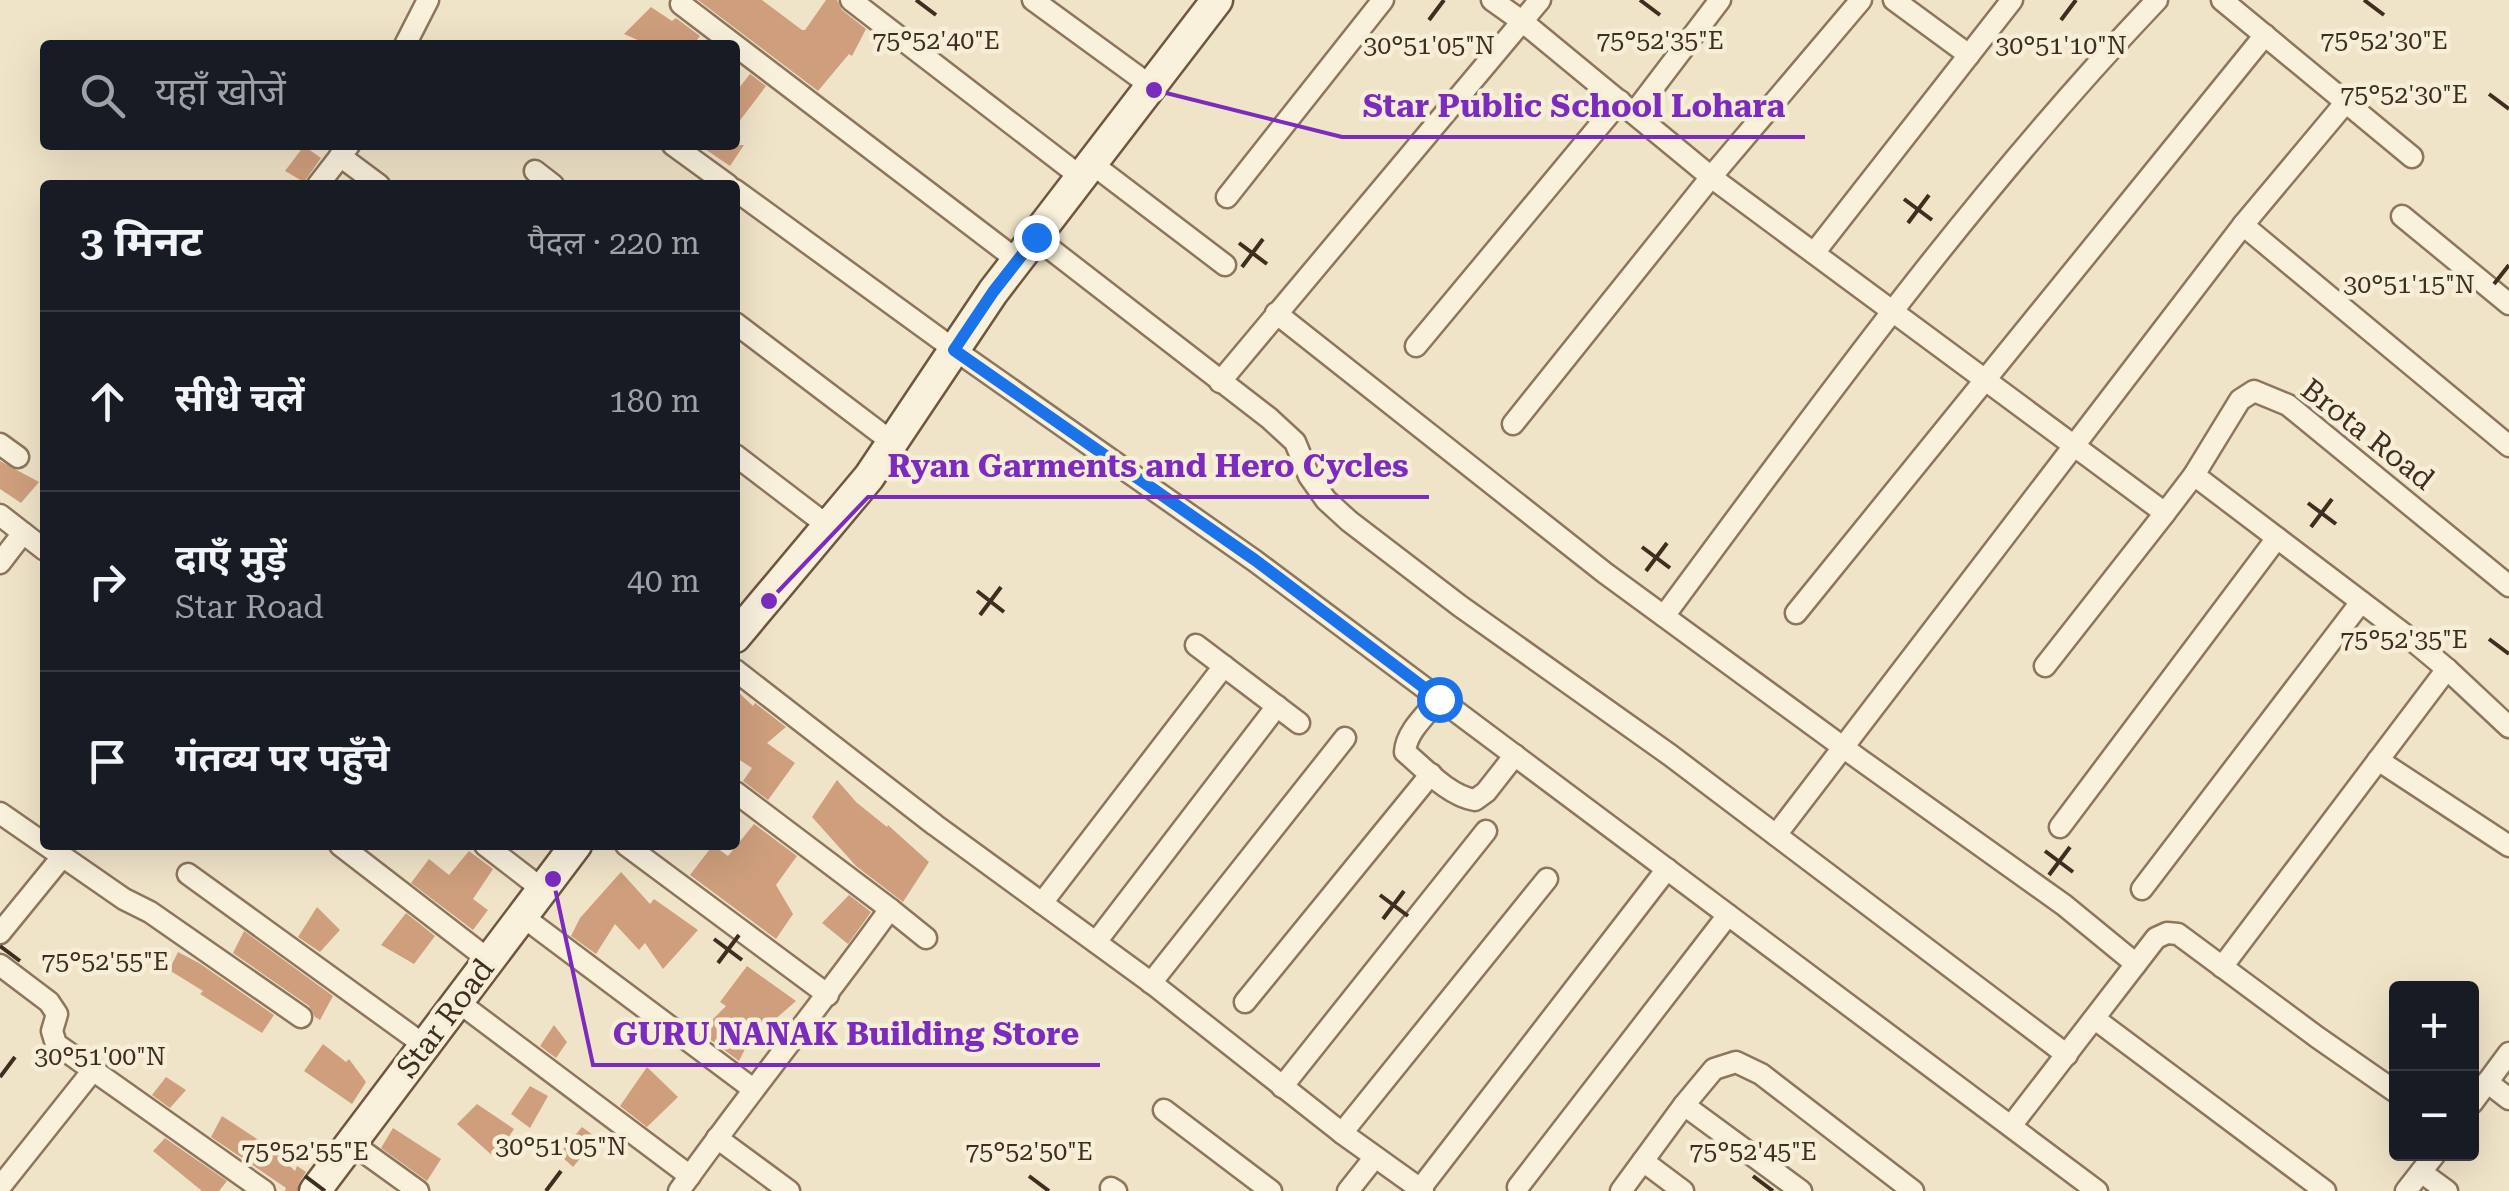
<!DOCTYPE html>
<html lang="hi">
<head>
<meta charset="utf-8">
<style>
	body { margin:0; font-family:"Roboto Serif","Noto Sans Devanagari",serif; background:#20242c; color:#f1f3f6 }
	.controls { position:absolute; right:30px; bottom:30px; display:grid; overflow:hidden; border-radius:10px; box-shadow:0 10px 40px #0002 }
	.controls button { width:90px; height:90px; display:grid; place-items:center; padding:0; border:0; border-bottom:2px solid #363941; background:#171b24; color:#f1f3f6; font:50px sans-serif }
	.stop { position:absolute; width:30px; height:30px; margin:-22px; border:8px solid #1a73e8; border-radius:50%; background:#fff }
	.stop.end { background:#1a73e8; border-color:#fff; box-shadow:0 2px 10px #0008 }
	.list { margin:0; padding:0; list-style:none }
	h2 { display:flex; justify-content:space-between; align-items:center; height:130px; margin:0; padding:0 40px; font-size:42px }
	h2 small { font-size:32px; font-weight:400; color:#9ea1a6 }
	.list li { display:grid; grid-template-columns:65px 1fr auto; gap:30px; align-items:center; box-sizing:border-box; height:180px; padding:0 40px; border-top:2px solid #363941 }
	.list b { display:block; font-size:38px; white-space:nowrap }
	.list p { margin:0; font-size:32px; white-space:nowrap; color:#9ea1a6 }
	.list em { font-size:32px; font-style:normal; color:#9ea1a6 }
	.icon { flex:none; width:55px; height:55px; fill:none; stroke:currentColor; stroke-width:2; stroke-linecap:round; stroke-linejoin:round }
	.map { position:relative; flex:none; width:2509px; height:1191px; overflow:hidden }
	.search { position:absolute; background:#171b24; box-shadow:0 10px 40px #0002; left:40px; top:40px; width:700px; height:110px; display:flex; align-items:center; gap:25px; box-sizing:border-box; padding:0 35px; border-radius:10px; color:#9ea1a6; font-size:38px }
	.panel { position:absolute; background:#171b24; box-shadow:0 10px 40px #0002; left:40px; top:180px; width:700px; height:670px; border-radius:10px }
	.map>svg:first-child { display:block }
	.building { fill:#cf9f7d }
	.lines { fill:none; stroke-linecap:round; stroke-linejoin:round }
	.street-casing { stroke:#8d765c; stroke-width:25 }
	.secondary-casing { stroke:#6f573f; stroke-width:35 }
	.street { stroke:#faf1dc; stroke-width:20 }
	.secondary { stroke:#faf1dc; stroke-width:30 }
	.route { stroke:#1a73e8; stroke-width:12 }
	.ticks { fill:none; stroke:#3d2e20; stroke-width:4 }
	.labels { text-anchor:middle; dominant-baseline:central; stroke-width:9; stroke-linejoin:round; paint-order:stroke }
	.street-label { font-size:30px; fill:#3d2e20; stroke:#f7eed8 }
	.ticks-label { font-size:25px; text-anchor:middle; fill:#3d2e20; stroke:#f7eed8; stroke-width:9; stroke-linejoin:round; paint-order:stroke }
	.leader { fill:none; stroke:#7b2cbf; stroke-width:4 }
	.callout-dot { fill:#7b2cbf; stroke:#f7eed8; stroke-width:4 }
	.callout-label { font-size:32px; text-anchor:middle; font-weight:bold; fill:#7b2cbf; stroke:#f7eed8; stroke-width:9; stroke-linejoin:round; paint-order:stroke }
</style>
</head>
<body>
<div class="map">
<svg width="2509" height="1191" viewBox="0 0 2509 1191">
	<rect width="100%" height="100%" fill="#f0e4c8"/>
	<!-- building -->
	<g class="building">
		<polygon points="698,0 762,0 802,30 805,30 826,0 837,0 842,10 866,29 852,56 849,54 818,91"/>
		<polygon points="651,7 672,21 676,18 700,36 693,45 649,45 624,34"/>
		<polygon points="750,74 766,86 735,127 735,93"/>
		<polygon points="699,145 744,145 730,166"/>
		<polygon points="304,146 321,158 304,182 285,171"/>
		<polygon points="0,461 39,482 21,503 0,489"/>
		<polygon points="735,689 753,706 755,703 786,727 767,743 795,763 768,800 743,781 752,768 735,757"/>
		<polygon points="837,780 856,802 887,827 888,825 929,862 903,902 856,866 812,817"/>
		<polygon points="754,824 797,856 776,885 793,914 776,939 690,875 713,845 728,856"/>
		<polygon points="469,851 493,869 473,899 488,910 473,930 411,883 429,859 449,875"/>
		<polygon points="621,872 650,904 654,899 698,930 663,969 645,943 639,950 615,924 596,954 571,936 580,918"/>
		<polygon points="849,895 871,912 848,944 822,923"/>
		<polygon points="317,907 340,930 320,952 298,937"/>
		<polygon points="406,913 435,936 414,964 381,945"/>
		<polygon points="244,931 333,996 320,1020 315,1017 309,1006 233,953"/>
		<polygon points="178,952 199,963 274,1015 262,1033 200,994 203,991 169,970"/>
		<polygon points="747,966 796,1001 764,1029 757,1025 739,1061 700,1032 726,1006 720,1002"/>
		<polygon points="554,1025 567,1042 556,1058 540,1046"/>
		<polygon points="323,1044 346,1062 349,1059 366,1082 352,1104 304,1071"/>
		<polygon points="647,1067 678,1097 647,1127 620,1106"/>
		<polygon points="166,1077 186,1090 170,1108 152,1095"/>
		<polygon points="530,1086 548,1096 530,1128 511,1114"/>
		<polygon points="477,1104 514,1129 495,1158 457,1124"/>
		<polygon points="222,1116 271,1148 295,1171 297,1166 306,1172 300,1181 297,1191 285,1191 286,1188 211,1137"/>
		<polygon points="582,1127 597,1138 573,1167 559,1154"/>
		<polygon points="393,1128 441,1159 427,1181 381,1148"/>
		<polygon points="165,1138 227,1181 219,1191 202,1191 153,1151"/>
	</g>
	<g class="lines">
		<!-- street casing -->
		<g class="street-casing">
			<g id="street">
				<polyline points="851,0 1081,177"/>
				<polyline points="1033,0 1151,86"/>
				<polyline points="1492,0 1523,22 1711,177 1513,424"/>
				<polyline points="1861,0 1711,177 2165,513 2194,475"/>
				<polyline points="1894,0 1969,55"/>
				<polyline points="2222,0 2412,157"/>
				<polyline points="681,4 1017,260"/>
				<polyline points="405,45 428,0"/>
				<polyline points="1634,113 1720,0"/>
				<polyline points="673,145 728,185"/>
				<polyline points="340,156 379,185"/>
				<polyline points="1091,163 1225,265"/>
				<polyline points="535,171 553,185"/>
				<polyline points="318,185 349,145"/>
				<polyline points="735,190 955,350 1255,561 2097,1191"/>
				<polyline points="1227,197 1383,0"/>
				<polyline points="2402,216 2509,304"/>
				<polyline points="2243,225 2509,446"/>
				<polyline points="1035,237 1269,418 1295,442 1309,476 1326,500 1349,521 1460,606 1670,755 2067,1055"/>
				<polyline points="1814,253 2012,0"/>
				<polyline points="1276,313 1605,573 1862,761 2064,905 2136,964"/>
				<polyline points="735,323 892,442"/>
				<polyline points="1416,346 1620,101"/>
				<polyline points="1220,382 1540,0"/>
				<polyline points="0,444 18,457"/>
				<polyline points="735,455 828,526"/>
				<polyline points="0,515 45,550"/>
				<polyline points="0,563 23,533"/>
				<polyline points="2509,586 2288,405 2254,391 2240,400 2194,475 2417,644 2447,669 2509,727"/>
				<polyline points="1796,613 2265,35"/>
				<path d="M1664 616C1821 404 1975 191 2157 0"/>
				<polyline points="1196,645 1299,723"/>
				<polyline points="2045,666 2165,513"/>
				<polyline points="735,670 935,825 1153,984 1342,1133 1423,1191"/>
				<path d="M1439 699C1426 715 1406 732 1405 752 1425 769 1449 796 1475 800L1486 792 1515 755"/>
				<polyline points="2378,760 2509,846"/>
				<polyline points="0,813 124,899 150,912 301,1017"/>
				<polyline points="2060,827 2277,538"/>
				<polyline points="1776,835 2243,225 2346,102"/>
				<polyline points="340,845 489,960"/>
				<polyline points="485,845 542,889"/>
				<polyline points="626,845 828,995"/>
				<polyline points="188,874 424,1045"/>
				<polyline points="2142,889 2361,602"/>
				<polyline points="1042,903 1224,666"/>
				<polyline points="890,909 926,938"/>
				<polyline points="522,916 753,1089"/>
				<polyline points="0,933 62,857"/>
				<polyline points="1096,942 1277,706"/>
				<polyline points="0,965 49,1002 57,1014 52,1031 56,1044 264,1191"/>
				<polyline points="2222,967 2447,669"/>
				<polyline points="1151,983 1345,738"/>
				<polyline points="457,1001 690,1176"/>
				<polyline points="1245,1002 1431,774"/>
				<polyline points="2095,1019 2325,1191"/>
				<polyline points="2487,1082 2509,1099"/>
				<polyline points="1282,1087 1486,831"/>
				<polyline points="2472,1103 2509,1053"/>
				<polyline points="1684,1105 1801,1191"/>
				<polyline points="1164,1110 1271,1191"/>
				<polyline points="2011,1126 2156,938 2167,933 2178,934 2317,1037 2396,1092"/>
				<polyline points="1342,1133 1547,879"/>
				<polyline points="717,1138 789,1191"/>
				<polyline points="350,1142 418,1191"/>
				<polyline points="1643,1161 1683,1191"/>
				<polyline points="2421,1172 2447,1191"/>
				<polyline points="0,1187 94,1069"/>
				<polyline points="1518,1187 1728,915"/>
				<polyline points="1111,1188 1116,1191"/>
				<polyline points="1420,1189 1667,869"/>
				<path d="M679 1191C747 1095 821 1005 890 909L735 792"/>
				<polyline points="1348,1191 1375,1157"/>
				<polyline points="1621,1191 1684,1105 1714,1069 1736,1062 1761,1074 1913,1191"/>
				<polyline points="2406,1191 2435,1154"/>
			</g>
		</g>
		<!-- secondary casing -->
		<g class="secondary-casing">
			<g id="secondary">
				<polyline points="735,637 869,477 993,292 1217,0"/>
				<polyline points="315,1191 576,845"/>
			</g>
		</g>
		<!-- street -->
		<use href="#street" class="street"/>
		<!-- secondary -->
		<use href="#secondary" class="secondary"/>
	</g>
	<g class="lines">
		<!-- route -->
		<polyline class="route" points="1036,237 993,292 954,350 1255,560 1439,699"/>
	</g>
	<!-- ticks -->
	<path class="ticks" d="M916 0 936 15M1640 0 1660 15M2364 0 2384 15M1429 20 1444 0M2061 20 2076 0M2489 94 2509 109M1904 199 1932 220M1908 223 1929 195M1239 243 1267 264M1242 267 1263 239M2494 284 2509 265M2308 503 2336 524M2311 527 2332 499M1642 547 1670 568M1646 571 1667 543M977 591 1004 612M980 615 1001 587M2489 639 2509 654M2045 851 2073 872M2049 875 2070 847M1380 895 1408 916M1383 919 1404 891M714 939 742 960M0 946 20 961M718 963 739 935M0 1077 15 1057M305 1176 325 1191M1029 1176 1049 1191M1753 1176 1773 1191M546 1191 561 1171"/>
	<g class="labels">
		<!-- street labels -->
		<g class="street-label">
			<text transform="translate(2368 434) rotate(38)">Brota Road</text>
			<text transform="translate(445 1018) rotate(-53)">Star Road</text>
		</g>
	</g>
	<g class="ticks-label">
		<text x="2384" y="49">75°52'30"E</text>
		<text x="936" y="49">75°52'40"E</text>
		<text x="1660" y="49">75°52'35"E</text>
		<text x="1429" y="54">30°51'05"N</text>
		<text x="2061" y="54">30°51'10"N</text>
		<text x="2404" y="103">75°52'30"E</text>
		<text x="2409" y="293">30°51'15"N</text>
		<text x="2404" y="648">75°52'35"E</text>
		<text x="105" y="970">75°52'55"E</text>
		<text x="100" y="1065">30°51'00"N</text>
		<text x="561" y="1155">30°51'05"N</text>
		<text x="305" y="1160">75°52'55"E</text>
		<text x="1029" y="1160">75°52'50"E</text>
		<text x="1753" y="1160">75°52'45"E</text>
	</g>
	<!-- callouts -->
	<path class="leader" d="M1154 90L1342 137H1805M769 601L868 497H1429M553 879L593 1065H1100"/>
	<g class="callout-dot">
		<circle cx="1154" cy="90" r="10"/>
		<circle cx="769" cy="601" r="10"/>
		<circle cx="553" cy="879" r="10"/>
	</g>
	<g class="callout-label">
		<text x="1574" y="117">Star Public School Lohara</text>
		<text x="1148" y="477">Ryan Garments and Hero Cycles</text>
		<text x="846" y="1045">GURU NANAK Building Store</text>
	</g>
</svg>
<div class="controls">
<button>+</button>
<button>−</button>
</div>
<div class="stop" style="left:1439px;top:699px"></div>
<div class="stop end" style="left:1036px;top:237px"></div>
<div class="search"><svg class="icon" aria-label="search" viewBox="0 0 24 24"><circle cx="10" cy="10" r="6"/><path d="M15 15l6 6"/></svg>यहाँ खोजें</div>
<section class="panel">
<h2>3 मिनट<small>पैदल · 220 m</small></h2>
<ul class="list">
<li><svg class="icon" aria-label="ahead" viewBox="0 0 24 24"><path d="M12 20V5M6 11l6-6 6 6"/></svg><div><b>सीधे चलें</b></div><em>180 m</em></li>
<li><svg class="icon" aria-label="right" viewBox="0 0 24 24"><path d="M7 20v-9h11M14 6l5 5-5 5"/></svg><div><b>दाएँ मुड़ें</b><p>Star Road</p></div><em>40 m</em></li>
<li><svg class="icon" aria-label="arrive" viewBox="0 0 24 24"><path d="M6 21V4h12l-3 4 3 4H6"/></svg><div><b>गंतव्य पर पहुँचे</b></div></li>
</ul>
</section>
</div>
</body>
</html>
